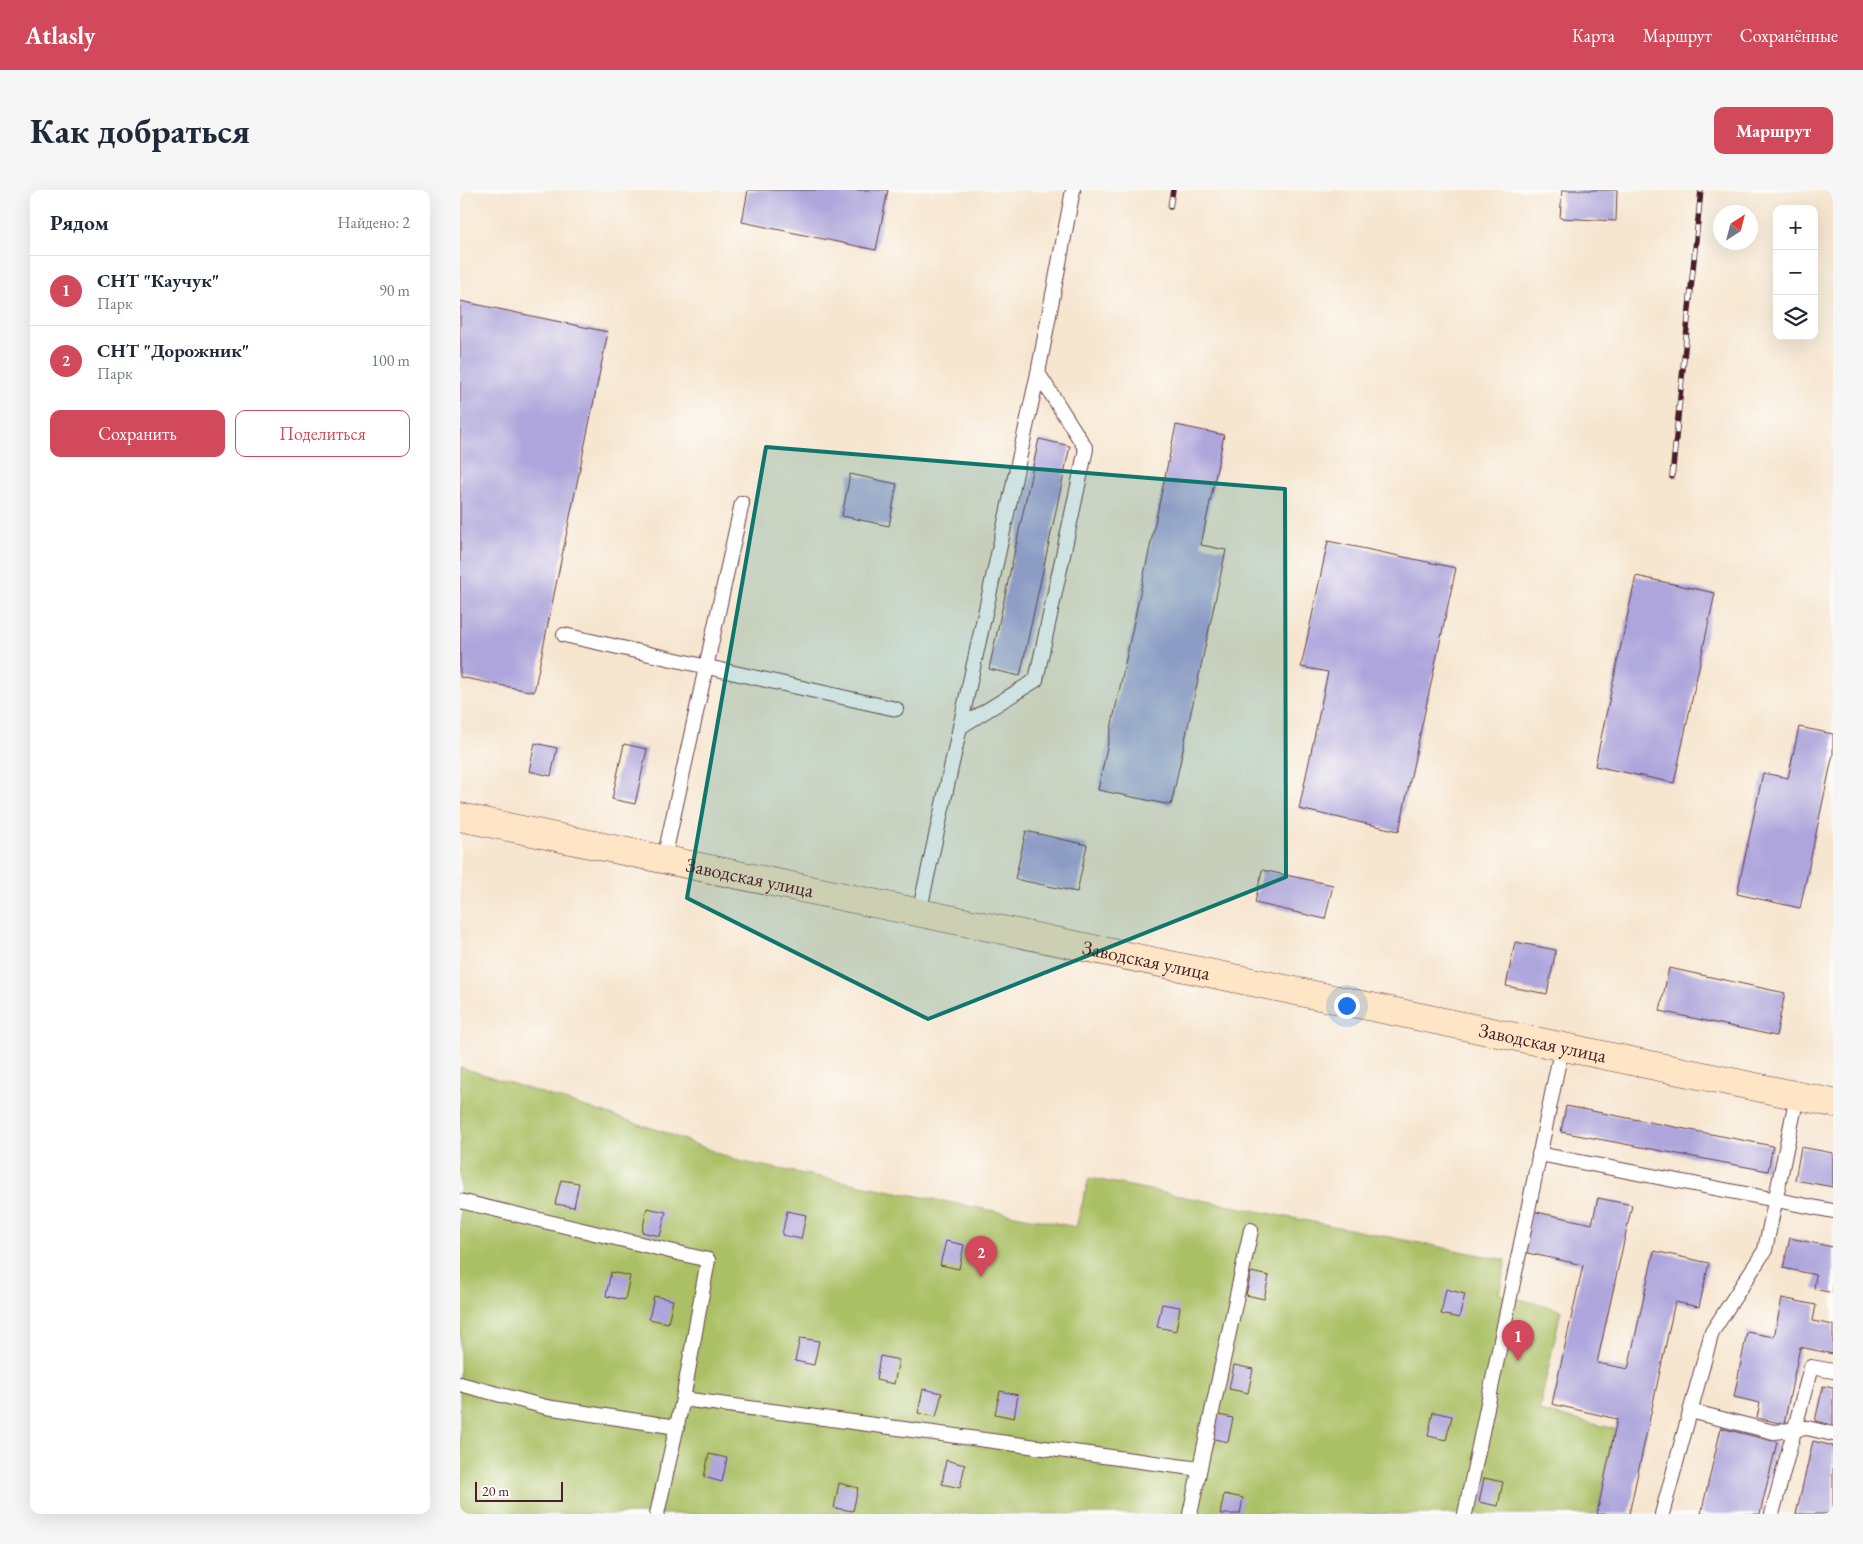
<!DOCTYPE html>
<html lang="ru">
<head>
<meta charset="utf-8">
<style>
	body { margin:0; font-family:"EB Garamond",serif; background:#f6f6f7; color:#1f2937 }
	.controls { position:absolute; right:15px; top:15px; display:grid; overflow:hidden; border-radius:10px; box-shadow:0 5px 20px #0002 }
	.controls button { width:45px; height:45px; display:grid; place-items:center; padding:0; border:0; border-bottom:1px solid #e0e1e3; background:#fff; color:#1f2937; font:25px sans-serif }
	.compass { position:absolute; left:1253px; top:15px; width:45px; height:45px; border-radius:50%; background:#fff; box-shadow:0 5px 20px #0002; rotate:36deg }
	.scale { position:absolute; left:15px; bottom:12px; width:88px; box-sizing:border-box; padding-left:5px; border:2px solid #4a1f2b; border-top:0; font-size:14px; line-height:18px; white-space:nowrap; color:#4a1f2b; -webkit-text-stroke:4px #fdfcf7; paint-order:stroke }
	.you { position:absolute; left:886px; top:815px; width:18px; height:18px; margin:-12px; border:4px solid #fff; border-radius:50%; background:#1a73e8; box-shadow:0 0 0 8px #1a73e833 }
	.badge { display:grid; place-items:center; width:32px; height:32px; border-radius:50%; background:#d1495b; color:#fff; font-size:16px; font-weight:700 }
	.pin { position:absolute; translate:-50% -41px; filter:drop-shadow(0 1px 2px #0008) }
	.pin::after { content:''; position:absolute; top:26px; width:18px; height:15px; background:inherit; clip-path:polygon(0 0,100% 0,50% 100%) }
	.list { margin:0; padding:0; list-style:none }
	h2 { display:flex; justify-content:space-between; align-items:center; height:65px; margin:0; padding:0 20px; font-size:21px }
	h2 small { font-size:16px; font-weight:400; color:#747a83 }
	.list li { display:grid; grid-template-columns:32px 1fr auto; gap:15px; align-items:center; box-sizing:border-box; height:70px; padding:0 20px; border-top:1px solid #e0e1e3 }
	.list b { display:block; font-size:19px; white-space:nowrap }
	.list p { margin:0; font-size:16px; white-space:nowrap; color:#747a83 }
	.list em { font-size:16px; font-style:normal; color:#747a83 }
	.actions { display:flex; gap:10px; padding:15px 20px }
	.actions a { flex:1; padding:11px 0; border:1px solid #d1495b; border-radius:10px; text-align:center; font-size:18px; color:#d1495b }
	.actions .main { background:#d1495b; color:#fff }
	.icon { flex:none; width:28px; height:28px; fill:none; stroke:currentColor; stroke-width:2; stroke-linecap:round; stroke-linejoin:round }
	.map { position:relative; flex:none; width:1373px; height:1324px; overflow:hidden; border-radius:10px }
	header { display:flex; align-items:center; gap:30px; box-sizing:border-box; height:70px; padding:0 25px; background:#d1495b; color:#fff }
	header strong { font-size:24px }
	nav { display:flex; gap:28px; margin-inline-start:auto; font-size:18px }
	.intro { display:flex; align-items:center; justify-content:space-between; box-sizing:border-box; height:120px; padding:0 30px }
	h1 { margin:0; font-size:35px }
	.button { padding:12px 22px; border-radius:10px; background:#d1495b; color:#fff; font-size:18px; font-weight:700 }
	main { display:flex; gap:30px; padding:0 30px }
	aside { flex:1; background:#fff; border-radius:10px; box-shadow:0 5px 20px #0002 }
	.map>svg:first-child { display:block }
	.green { fill:#abc065; stroke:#7a7048 }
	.building { fill:#ada5db }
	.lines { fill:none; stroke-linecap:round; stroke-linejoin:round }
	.lane-casing { stroke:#643d44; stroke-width:16 }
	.secondary-casing { stroke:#643d44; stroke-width:29 }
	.lane { stroke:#fff; stroke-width:14 }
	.secondary { stroke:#fde5c5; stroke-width:28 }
	.rail-casing { stroke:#4a1f2b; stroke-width:5.5 }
	.rail { stroke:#fdfcf7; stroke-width:4; stroke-dasharray:11; stroke-linecap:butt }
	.marked { fill:#0f766e; fill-opacity:0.2; stroke:#0f766e; stroke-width:4; stroke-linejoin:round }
	.labels { text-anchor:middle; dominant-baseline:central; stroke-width:4; stroke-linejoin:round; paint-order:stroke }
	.street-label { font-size:20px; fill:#4a1f2b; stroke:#fdfcf7 }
</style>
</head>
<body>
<header>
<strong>Atlasly</strong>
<nav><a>Карта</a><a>Маршрут</a><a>Сохранённые</a></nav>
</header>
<div class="intro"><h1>Как добраться</h1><a class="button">Маршрут</a></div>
<main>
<aside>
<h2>Рядом<small>Найдено: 2</small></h2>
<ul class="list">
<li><span class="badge">1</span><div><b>СНТ &quot;Каучук&quot;</b><p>Парк</p></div><em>90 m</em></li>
<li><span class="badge">2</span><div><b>СНТ &quot;Дорожник&quot;</b><p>Парк</p></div><em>100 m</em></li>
</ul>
<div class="actions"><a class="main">Сохранить</a><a>Поделиться</a></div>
</aside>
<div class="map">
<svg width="1373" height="1324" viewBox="0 0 1373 1324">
	<rect width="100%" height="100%" fill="#fdfcf7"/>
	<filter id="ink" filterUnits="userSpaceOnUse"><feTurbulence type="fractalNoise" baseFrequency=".02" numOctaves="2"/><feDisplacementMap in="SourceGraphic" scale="10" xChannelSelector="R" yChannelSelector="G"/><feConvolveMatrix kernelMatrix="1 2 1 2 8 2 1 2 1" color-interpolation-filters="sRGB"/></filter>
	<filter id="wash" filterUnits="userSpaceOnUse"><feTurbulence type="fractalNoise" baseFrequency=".0096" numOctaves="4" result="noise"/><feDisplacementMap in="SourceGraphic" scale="20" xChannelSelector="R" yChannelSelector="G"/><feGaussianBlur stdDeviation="1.12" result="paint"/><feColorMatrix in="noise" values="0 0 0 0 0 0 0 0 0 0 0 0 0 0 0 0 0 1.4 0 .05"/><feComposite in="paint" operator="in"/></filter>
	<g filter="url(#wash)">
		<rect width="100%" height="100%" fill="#f6e5cf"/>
		<!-- green -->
		<polygon class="green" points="0,877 204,942 278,971 616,1037 629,988 1046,1070 1039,1104 1101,1120 1079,1221 1155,1239 1137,1324 0,1324"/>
		<g id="blocks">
			<!-- building -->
			<g class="building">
				<polygon points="288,0 428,0 416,60 282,32"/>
				<polygon points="1102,0 1157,0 1156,31 1100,28"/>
				<polygon points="0,111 148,142 74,502 0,487"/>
				<polygon points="716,235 764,245 741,355 766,360 711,615 638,600"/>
				<polygon points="579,249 610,256 560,486 529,479"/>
				<polygon points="390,284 437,294 429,336 382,326"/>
				<polygon points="868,351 996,378 939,641 839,619 868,482 841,477"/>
				<polygon points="1176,386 1255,403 1214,593 1135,576"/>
				<polygon points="1339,537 1373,544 1373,564 1340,718 1277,704 1303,583 1328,588"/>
				<polygon points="75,553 97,558 91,586 69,581"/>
				<polygon points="164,554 187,559 175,614 152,609"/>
				<polygon points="566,641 627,655 617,702 555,689"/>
				<polygon points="802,680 873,695 865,729 795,713"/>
				<polygon points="1055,752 1096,760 1087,804 1046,796"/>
				<polygon points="1209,778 1325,803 1316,846 1200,821"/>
				<polygon points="1106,916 1313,956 1308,981 1101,942"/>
				<polygon points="1341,957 1373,963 1373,997 1335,990"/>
				<polygon points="101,990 119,993 114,1017 95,1014"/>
				<polygon points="1138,1008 1172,1015 1137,1173 1168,1179 1194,1061 1249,1073 1239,1117 1215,1112 1169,1324 1137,1324 1157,1229 1092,1214 1123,1075 1063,1062 1072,1021 1132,1034"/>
				<polygon points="187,1018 206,1022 200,1046 182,1042"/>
				<polygon points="327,1021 346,1025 341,1049 322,1045"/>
				<polygon points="1330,1048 1373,1057 1373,1103 1354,1099 1356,1085 1323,1078"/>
				<polygon points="486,1051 504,1055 499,1079 480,1075"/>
				<polygon points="151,1082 170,1086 165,1110 146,1106"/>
				<polygon points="791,1082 809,1086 804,1109 786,1105"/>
				<polygon points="986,1099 1005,1104 999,1128 981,1124"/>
				<polygon points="194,1106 213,1110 208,1133 189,1129"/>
				<polygon points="1322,1108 1356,1115 1353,1131 1373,1135 1373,1164 1340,1157 1324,1234 1297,1228 1300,1213 1274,1207 1287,1142 1314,1147"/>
				<polygon points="702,1114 720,1117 716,1141 697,1137"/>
				<polygon points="340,1148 359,1151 354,1175 335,1171"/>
				<polygon points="420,1166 439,1170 434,1194 416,1190"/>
				<polygon points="774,1175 793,1179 788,1203 769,1199"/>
				<polygon points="1363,1196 1373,1198 1373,1235 1355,1231"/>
				<polygon points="463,1199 482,1203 476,1227 458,1223"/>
				<polygon points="540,1201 558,1205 554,1228 535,1224"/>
				<polygon points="973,1222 992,1226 986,1250 968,1246"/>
				<polygon points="754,1224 773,1228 768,1252 750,1248"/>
				<polygon points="1261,1238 1317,1252 1300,1324 1241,1324"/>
				<polygon points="1353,1251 1373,1256 1373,1324 1336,1324"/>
				<polygon points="249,1264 267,1268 262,1292 244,1287"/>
				<polygon points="486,1270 505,1275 500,1298 482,1294"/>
				<polygon points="1024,1288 1043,1292 1038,1316 1019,1312"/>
				<polygon points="379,1293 398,1298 393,1321 374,1318"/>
				<polygon points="764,1304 783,1308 780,1324 760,1324"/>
			</g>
		</g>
	</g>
	<g filter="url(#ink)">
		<use href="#blocks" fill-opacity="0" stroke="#643d44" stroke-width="1"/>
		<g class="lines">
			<!-- lane casing -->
			<g class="lane-casing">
				<g id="lane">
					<polyline points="104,445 436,519"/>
					<polyline points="500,537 576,490 626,259 578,183"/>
					<polyline points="204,669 282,313"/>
					<polyline points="459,723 578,183 613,0"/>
					<polyline points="1079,964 1373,1021"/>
					<polyline points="0,1011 248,1070 223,1209 197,1324"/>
					<polyline points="0,1194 86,1217 217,1237"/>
					<polyline points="223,1209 739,1279"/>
					<polyline points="1230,1221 1314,1242 1347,1238 1373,1244"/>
					<polyline points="730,1324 791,1040"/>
					<polyline points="1005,1324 1102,856"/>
					<polyline points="1202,1324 1252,1142 1305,1060 1337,906"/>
					<polyline points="1312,1324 1351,1177 1373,1181"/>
				</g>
			</g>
			<!-- secondary casing -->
			<g class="secondary-casing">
				<g id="secondary">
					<path id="s1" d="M0 627 1373 913"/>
				</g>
			</g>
			<!-- lane -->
			<use href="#lane" class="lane"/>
			<!-- secondary -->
			<use href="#secondary" class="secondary"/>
			<!-- rail casing -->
			<g class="rail-casing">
				<g id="rail">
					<polyline points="710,17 713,0"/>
					<polyline points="1212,287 1241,0"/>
				</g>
			</g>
			<!-- rail -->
			<use href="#rail" class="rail"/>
		</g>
	</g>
	<!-- marked area -->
	<path class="marked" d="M306 257 825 299 826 687 468 829 227 708Z"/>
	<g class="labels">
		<!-- street labels -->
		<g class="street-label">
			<text stroke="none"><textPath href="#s1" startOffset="296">Заводская улица</textPath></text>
			<text stroke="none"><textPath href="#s1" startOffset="701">Заводская улица</textPath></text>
			<text stroke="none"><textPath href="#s1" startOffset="1106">Заводская улица</textPath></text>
		</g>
	</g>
</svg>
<div class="controls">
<button>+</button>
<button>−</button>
<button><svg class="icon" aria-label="layers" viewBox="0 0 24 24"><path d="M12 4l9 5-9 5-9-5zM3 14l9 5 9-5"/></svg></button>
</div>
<svg class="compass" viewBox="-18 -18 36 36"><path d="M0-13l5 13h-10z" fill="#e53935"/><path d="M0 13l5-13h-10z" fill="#747a83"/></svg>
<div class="scale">20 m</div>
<div class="you"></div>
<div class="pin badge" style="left:1058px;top:1171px">1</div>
<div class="pin badge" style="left:521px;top:1087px">2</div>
</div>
</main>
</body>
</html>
